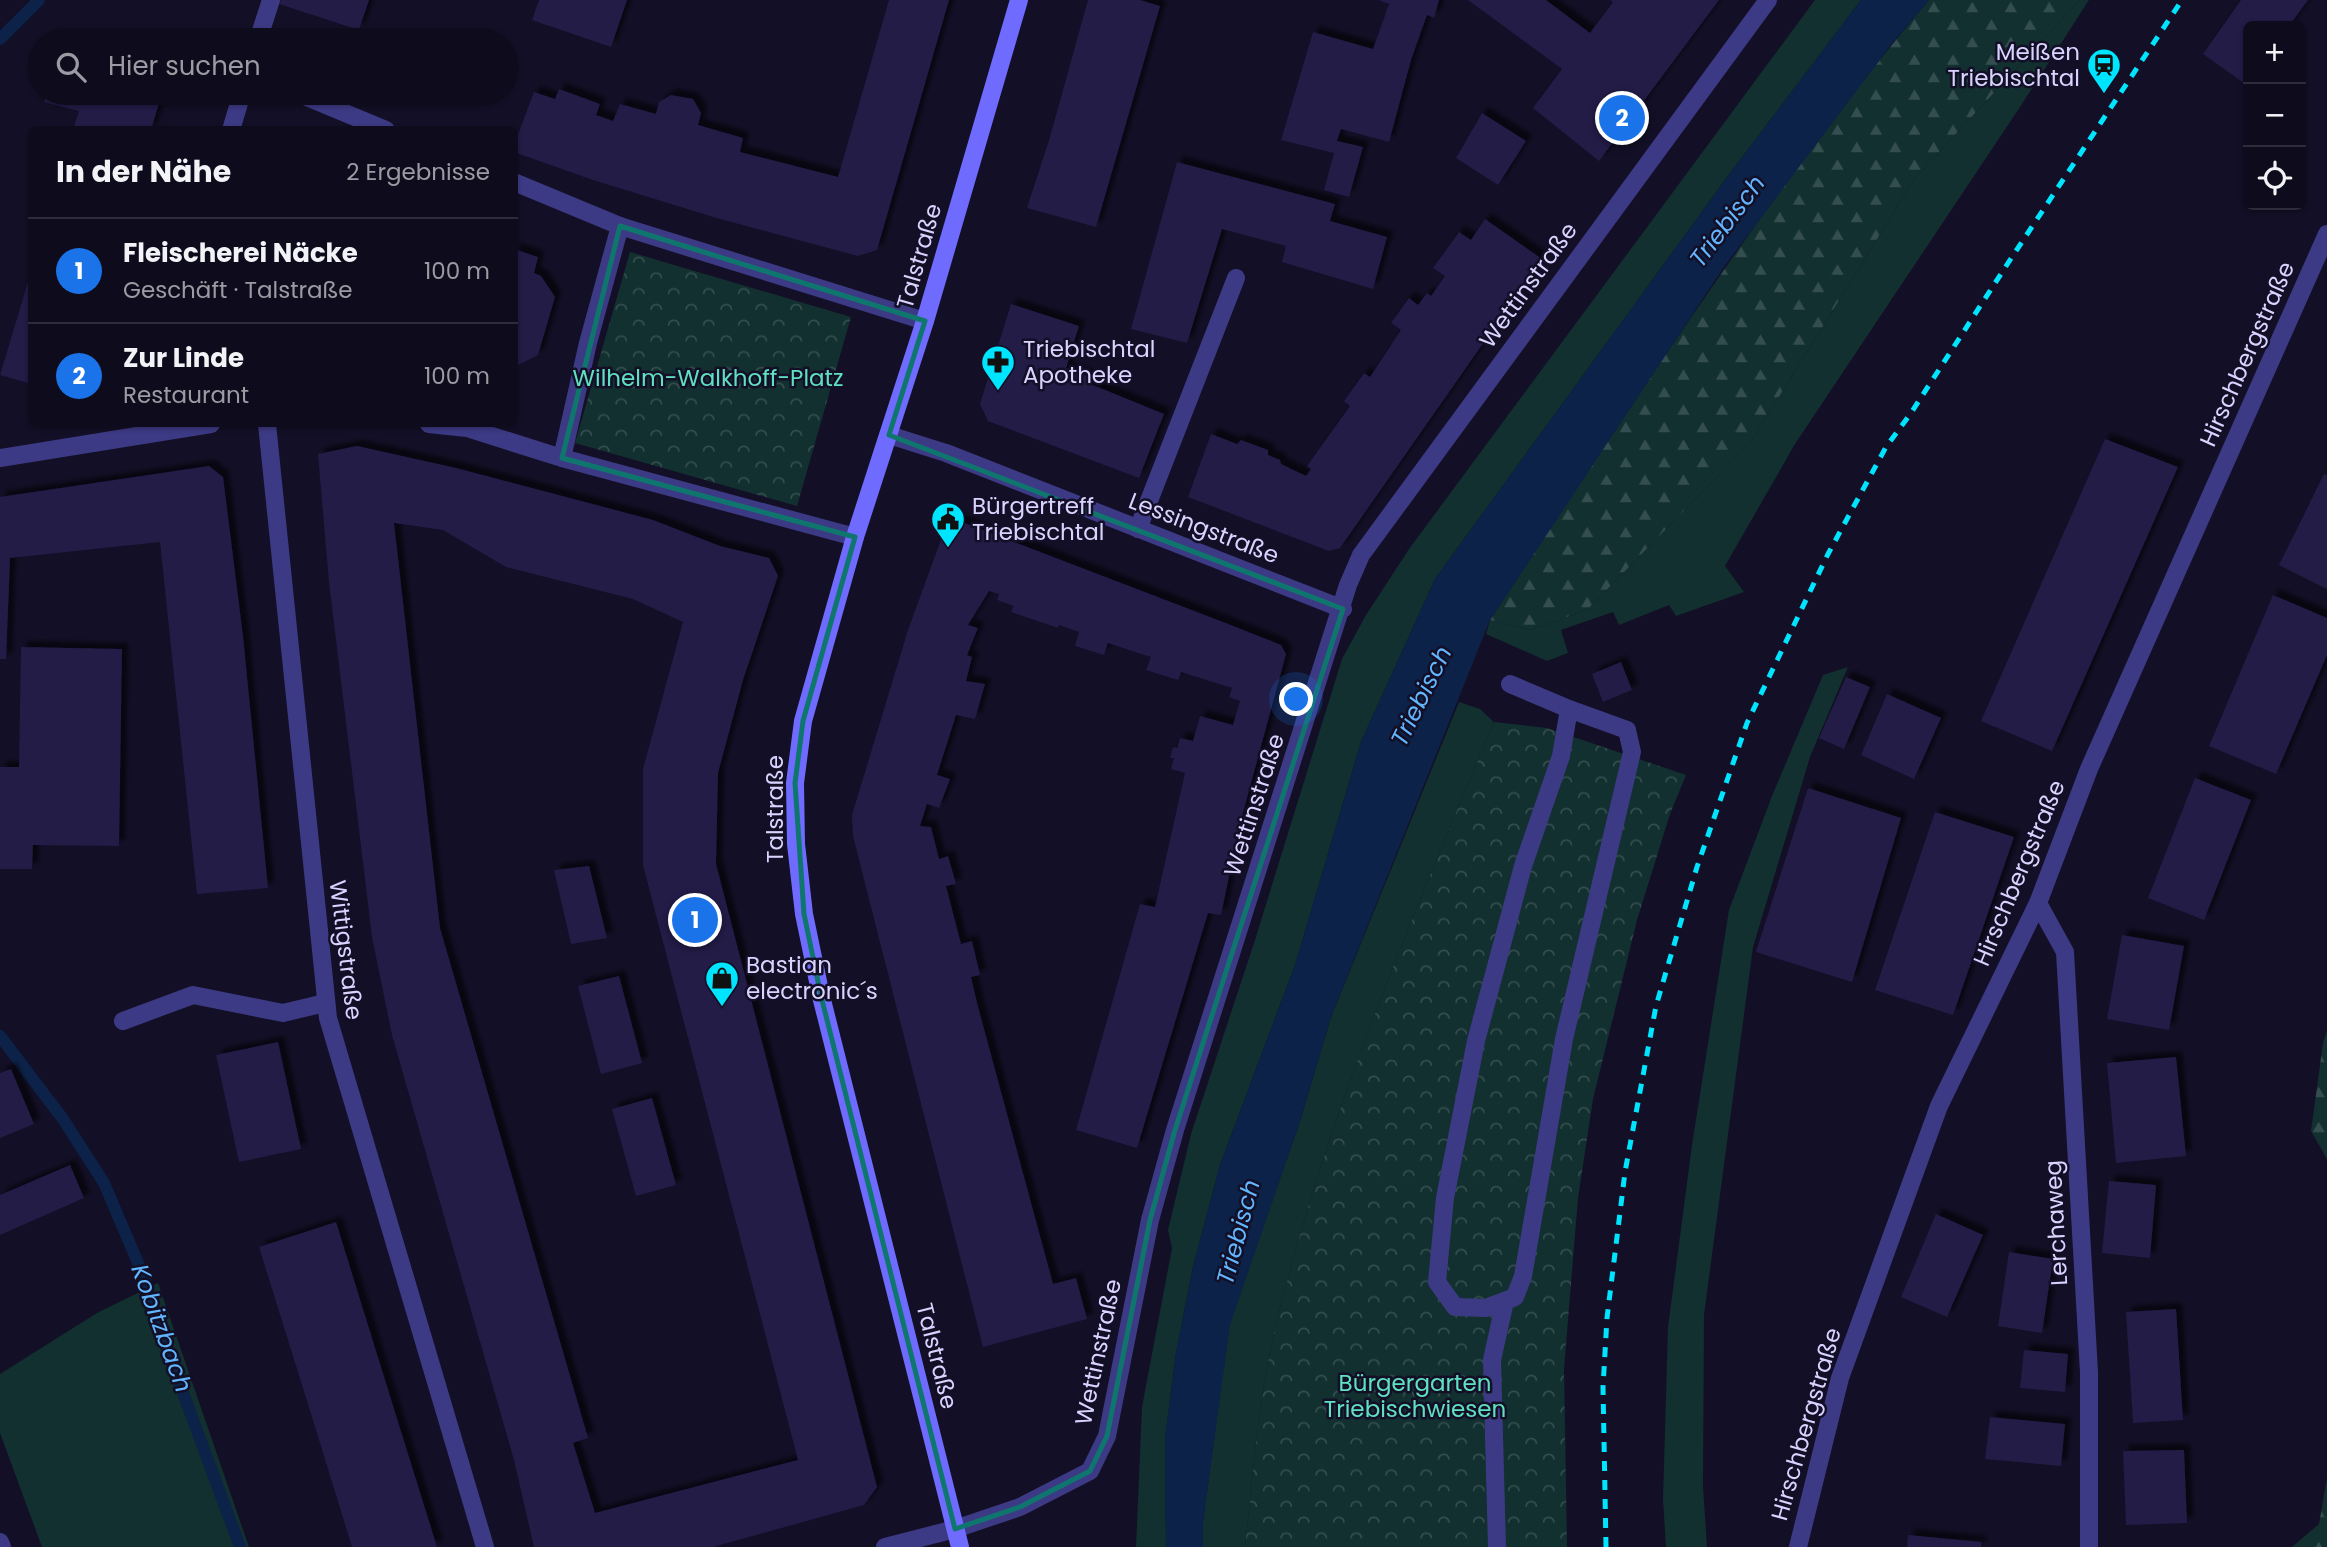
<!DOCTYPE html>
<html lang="de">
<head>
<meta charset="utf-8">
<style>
	body { margin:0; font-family:Poppins,sans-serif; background:#171425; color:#f1f3f6 }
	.controls { position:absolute; right:21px; top:21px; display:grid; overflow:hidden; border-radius:10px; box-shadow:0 2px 5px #0004 }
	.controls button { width:63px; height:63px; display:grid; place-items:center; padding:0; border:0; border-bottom:2px solid #2e2b3b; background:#0e0b1c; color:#f1f3f6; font:35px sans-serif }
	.you { position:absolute; left:1297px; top:700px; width:24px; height:24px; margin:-18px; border:5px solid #fff; border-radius:50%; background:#1a73e8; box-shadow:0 0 0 10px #1a73e833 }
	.badge { display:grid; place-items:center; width:46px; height:46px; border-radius:50%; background:#1a73e8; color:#fff; font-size:23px; font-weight:700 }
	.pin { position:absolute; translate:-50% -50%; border:4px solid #fff; box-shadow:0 2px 7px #0006 }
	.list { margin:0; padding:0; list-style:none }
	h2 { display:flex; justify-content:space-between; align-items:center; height:91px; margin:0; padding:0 28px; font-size:30px }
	h2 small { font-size:23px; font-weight:400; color:#9b9ba3 }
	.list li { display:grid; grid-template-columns:46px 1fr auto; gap:21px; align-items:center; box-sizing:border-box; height:105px; padding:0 28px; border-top:2px solid #2e2b3b }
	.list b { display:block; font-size:26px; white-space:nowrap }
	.list p { margin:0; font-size:23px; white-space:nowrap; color:#9b9ba3 }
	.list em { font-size:23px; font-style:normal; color:#9b9ba3 }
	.icon { flex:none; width:38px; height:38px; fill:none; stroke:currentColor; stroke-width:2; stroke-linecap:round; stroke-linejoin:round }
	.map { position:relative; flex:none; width:2327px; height:1547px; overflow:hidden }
	.search { position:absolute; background:#0e0b1c; box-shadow:0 2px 5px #0004; left:28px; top:28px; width:490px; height:77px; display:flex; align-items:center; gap:18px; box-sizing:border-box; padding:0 24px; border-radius:38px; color:#9b9ba3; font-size:26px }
	.panel { position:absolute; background:#0e0b1c; box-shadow:0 2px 5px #0004; left:28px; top:126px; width:490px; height:301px; border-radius:10px }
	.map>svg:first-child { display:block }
	.grass { fill:#12302f }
	.forest { fill:url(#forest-firs) }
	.park { fill:url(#park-crowns) }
	.water { fill:#0c2248 }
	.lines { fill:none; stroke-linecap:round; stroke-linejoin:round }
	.stream { stroke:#0c2248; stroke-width:12 }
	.building { fill:#241b47; fill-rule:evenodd; filter:url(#shadow) }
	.lane { stroke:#3d3a85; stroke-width:18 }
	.street { stroke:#3d3a85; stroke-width:18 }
	.secondary { stroke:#6f6bff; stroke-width:18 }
	.rail { stroke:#00e5ff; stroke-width:5; stroke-dasharray:10 9; stroke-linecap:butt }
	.marked { fill:none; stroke:#0f766e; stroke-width:5; stroke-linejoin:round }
	.labels { text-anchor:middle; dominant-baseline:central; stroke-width:5; stroke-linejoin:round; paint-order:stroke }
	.poi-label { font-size:23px; fill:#d9d4ff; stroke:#130f26; text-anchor:start }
	.street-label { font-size:23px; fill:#d9d4ff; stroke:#130f26 }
	.park-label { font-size:23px; fill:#5fe0c0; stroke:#130f26 }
	.water-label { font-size:24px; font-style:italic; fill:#62b6ff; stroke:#130f26 }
</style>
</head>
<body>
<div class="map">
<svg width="2327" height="1547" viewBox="0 0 2327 1547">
	<defs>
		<pattern id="forest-firs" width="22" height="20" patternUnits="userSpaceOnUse" patternTransform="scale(1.75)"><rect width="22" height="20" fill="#12302f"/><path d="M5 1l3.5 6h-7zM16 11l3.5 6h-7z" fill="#344d4e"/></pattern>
		<pattern id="park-crowns" width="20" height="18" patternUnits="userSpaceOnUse" patternTransform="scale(1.75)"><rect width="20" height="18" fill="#12302f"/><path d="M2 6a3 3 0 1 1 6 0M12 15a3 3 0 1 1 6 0" fill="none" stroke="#344d4e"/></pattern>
		<filter id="shadow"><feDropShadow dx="6" dy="-6" stdDeviation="2" flood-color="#0009"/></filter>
	</defs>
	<rect width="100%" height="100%" fill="#130f26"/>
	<!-- grass -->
	<g class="grass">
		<polygon points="1815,0 1861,0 1725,180 1435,579 1361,742 1295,965 1220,1165 1193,1267 1176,1353 1165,1439 1166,1547 1136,1547 1142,1407 1172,1248 1168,1230 1191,1134 1254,943 1342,659 1366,615 1409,549"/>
		<polygon points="2080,0 2089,0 2020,107 1795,444 1725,566 1744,592 1676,616 1669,605 1619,625 1613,612 1561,630 1568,653 1547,661 1486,634 1490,620 1531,630 1587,610 1751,442 1915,178"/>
		<polygon points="1848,667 1810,757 1753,947 1704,1315 1703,1486 1707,1547 1666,1547 1663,1499 1668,1327 1692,1145 1729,910 1772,796 1823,675"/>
		<path d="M1459 702 1480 709 1494 722C1411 921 1324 1121 1274 1333 1258 1403 1253 1475 1245 1547H1203V1522L1229 1325 1300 1121 1331 1017Z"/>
		<polygon points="158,1283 249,1547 42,1547 0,1433 0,1374 97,1313"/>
	</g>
	<!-- forest -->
	<g class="forest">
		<path d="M1929 0H2080L1915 178 1751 442 1587 610 1531 630 1490 620C1630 409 1765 194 1929 0Z"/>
		<polygon points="2327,1031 2327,1159 2311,1131 2323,1043"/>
		<polygon points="2327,1478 2327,1547 2292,1547 2319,1524"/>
	</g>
	<!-- park -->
	<g class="park">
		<polygon points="630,252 851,317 797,506 575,443"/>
		<path d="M1494 722 1547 728 1686 775 1670 814 1637 920 1593 1099 1578 1198 1564 1369 1567 1547H1245C1253 1475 1258 1403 1274 1333 1324 1121 1411 921 1494 722Z"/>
	</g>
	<!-- water -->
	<polygon class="water" points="1861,0 1929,0 1890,46 1724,267 1490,620 1331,1017 1300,1121 1230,1325 1203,1522 1203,1547 1166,1547 1165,1439 1176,1353 1193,1267 1220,1165 1295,965 1361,742 1435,579 1725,180"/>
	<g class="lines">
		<!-- stream -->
		<g class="stream">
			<polyline points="0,39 39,0"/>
			<polyline points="0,1036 63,1119 104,1183 147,1284 162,1336 240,1547"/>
		</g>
	</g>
	<!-- building -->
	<g class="building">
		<polygon points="281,0 369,0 359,30 279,4"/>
		<polygon points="539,0 627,0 611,47 532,20"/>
		<polygon points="889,0 949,0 877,250 858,256 720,219 593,180 514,152 514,145 534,92 555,99 559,89 600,104 596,115 613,121 620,104 656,114 659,102 671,95 693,99 701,113 698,125 743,138 740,152 838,177"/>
		<polygon points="1088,0 1140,0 1160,6 1096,227 1027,208 1050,137"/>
		<polygon points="1378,0 1439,0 1434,18 1427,15 1411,60 1389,142 1341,129 1337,141 1363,147 1349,197 1324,190 1334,153 1281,140 1313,32 1373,49 1389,4"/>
		<polygon points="1468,0 1546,0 1590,33 1613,2 1610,0 1719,0 1599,161 1533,108 1562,69"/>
		<polygon points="2241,0 2308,0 2289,26 2248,26 2248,86 2203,54"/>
		<polygon points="47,93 162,93 151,130 73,130 79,111 44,102"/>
		<polygon points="1482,113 1526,141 1498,185 1456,158"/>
		<polygon points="1177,162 1335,204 1330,221 1387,237 1373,289 1282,262 1286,246 1222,229 1187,343 1131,329"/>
		<polygon points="1485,219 1542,259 1340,548 1329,551 1188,497 1211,434 1237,444 1241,440 1268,450 1268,455 1280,460 1281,464 1306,476 1311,469 1307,466 1350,406 1344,401 1364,373 1370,377 1401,330 1391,323 1409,298 1418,305 1427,293 1431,296 1445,276 1433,268 1459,232 1471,240"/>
		<polygon points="514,249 538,257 534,273 541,276 555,297 538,355 518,365 514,364"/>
		<polygon points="31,272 32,272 32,384 0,375"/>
		<polygon points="1011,304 1079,326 1066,368 1089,377 1088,383 1164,414 1139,478 988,421 980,404"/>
		<polygon points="2105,439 2178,467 2052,751 1981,721"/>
		<path d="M357 446 456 468 653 520 720 546 769 558 778 576 743 680 718 773 716 864 877 1487 864 1505 713 1547H534L514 1460 392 1035 372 937 329 582 318 454ZM394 523 443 530 506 567 633 599 683 622 643 769V865L798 1460 595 1513 573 1443 588 1438 440 928Z"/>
		<polygon points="209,466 223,477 243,636 268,888 197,894 160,542 10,558 6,659 0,659 0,497"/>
		<polygon points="2324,474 2327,475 2327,589 2279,565"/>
		<polygon points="954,519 1223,622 1281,645 1286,654 1240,824 1221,915 1208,913 1137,1148 1076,1130 1140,904 1155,907 1185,773 1171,769 1174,758 1170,758 1173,747 1177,748 1180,738 1193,741 1200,716 1233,725 1240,701 1229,697 1232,688 1181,672 1178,680 1146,670 1151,657 1132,651 1108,643 1104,655 1075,646 1079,632 1059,625 1058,628 1011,612 1014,606 997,600 999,594 989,591 968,625 978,628 967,655 972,657 966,681 985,684 975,719 956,715 937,775 950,779 939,808 927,804 920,826 931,827 939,859 948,856 956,884 946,886 961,944 972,941 980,975 971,977 977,1003 1053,1284 1076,1278 1087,1319 983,1347 853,836 852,815 908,630 947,523"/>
		<polygon points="2273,595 2327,618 2327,655 2276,774 2209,746"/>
		<polygon points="21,647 122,649 119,846 33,845 32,869 0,869 0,767 19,767"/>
		<polygon points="1621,662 1632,690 1603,702 1592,674"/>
		<polygon points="1846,677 1870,687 1844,749 1819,738"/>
		<polygon points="1887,694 1941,718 1914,779 1861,755"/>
		<polygon points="2195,778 2251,800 2204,920 2148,898"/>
		<polygon points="1808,788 1901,818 1852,982 1756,952"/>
		<polygon points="1935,812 2014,837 1953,1015 1875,990"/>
		<polygon points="589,866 607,938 571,944 554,870"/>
		<polygon points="2122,935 2184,946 2169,1030 2107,1019"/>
		<polygon points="619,976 642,1063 601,1074 578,986"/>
		<polygon points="278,1042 301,1149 239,1162 216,1055"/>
		<polygon points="2176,1057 2186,1156 2116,1163 2107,1063"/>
		<polygon points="11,1069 34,1124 0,1138 0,1073"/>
		<polygon points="652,1098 676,1185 636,1196 612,1109"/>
		<polygon points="70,1165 84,1198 0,1235 0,1195"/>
		<polygon points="2109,1181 2156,1185 2150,1258 2102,1253"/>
		<polygon points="1936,1214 1983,1235 1947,1317 1901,1297"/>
		<polygon points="336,1222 394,1409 437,1547 352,1547 317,1433 259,1247"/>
		<polygon points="2009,1252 2053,1259 2042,1333 1998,1326"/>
		<polygon points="2176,1309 2183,1420 2133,1423 2126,1312"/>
		<polygon points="2024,1350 2068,1354 2065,1392 2020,1388"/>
		<polygon points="1990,1417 2065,1424 2061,1466 1985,1459"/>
		<polygon points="2184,1450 2187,1523 2126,1525 2123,1451"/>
		<polygon points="1908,1535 1981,1542 1981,1547 1907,1547"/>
	</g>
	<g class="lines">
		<!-- lane -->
		<g class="lane">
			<polyline points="1138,529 1236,278"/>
			<polyline points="1510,684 1569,709 1561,756 1523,866 1476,1041 1445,1198 1437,1282 1455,1307 1486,1308 1515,1297 1523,1276 1564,1039 1632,752 1627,730 1569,709"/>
			<polyline points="123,1021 193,995 283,1013 325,1003"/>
			<polyline points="1497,1547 1492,1360 1505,1301"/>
		</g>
		<!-- street -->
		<g class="street">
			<polyline points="258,40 271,0"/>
			<polyline points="297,93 386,130"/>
			<polyline points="231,130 242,93"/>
			<polyline points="514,182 620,226 925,321"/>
			<polyline points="267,424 328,1018 485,1547"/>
			<polyline points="429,424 467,428 562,458 855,537"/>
			<polyline points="889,435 946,453 1343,609"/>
			<polyline points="0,458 211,424"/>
			<polyline points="562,458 588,343 620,226"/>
			<polyline points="2038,903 2065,952 2089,1372 2089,1547"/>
			<polyline points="0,1542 2,1547"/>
			<polyline points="885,1547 955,1529 1020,1507 1090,1471 1107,1436 1150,1220 1175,1130 1348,585 1361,555 1768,0"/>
			<polyline points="1798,1547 1840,1378 1939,1106 2038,903 2089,769 2327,234"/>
		</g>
		<!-- secondary -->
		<polyline class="secondary" points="960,1547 821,996 804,914 796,844 795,783 803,721 855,537 925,321 1019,0"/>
		<!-- rail -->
		<polyline class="rail" points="1606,1547 1603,1387 1607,1318 1625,1172 1656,1006 1697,867 1747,723 1828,554 1886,447 1911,413 2010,260 2182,0"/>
	</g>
	<!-- marked area -->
	<path class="marked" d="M620 226 925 321 889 435 1343 609 1175 1130 1150 1220 1107 1436 1090 1471 1020 1507 955 1529 821 996 804 914 795 783 803 721 855 537 562 458Z"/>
	<!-- icons -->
	<defs>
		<g id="station-pin" transform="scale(1.75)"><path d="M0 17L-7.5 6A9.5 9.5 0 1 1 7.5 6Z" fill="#00e5ff" stroke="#130f26"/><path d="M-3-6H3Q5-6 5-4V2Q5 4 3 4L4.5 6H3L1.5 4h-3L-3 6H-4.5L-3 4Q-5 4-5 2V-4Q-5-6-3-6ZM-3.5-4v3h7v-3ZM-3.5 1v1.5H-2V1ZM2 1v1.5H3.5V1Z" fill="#111"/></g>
		<g id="pharmacy-pin" transform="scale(1.75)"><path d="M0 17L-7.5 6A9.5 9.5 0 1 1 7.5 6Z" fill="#00e5ff" stroke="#130f26"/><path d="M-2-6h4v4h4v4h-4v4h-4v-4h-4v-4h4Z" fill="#111"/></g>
		<g id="civic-pin" transform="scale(1.75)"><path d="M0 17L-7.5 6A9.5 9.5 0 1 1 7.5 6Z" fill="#00e5ff" stroke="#130f26"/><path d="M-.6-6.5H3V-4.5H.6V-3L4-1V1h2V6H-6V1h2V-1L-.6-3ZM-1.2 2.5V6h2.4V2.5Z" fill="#111"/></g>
		<g id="shop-pin" transform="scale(1.75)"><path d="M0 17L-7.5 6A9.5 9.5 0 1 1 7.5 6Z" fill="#00e5ff" stroke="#130f26"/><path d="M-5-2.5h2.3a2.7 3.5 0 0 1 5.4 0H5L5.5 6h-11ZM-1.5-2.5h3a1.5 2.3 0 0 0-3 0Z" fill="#111"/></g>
	</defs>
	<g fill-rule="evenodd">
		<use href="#station-pin" x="2104" y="65"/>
		<use href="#pharmacy-pin" x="998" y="362"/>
		<use href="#civic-pin" x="948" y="519"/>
		<use href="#shop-pin" x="722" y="978"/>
	</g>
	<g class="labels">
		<!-- poi labels -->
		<g class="poi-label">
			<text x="2080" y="52" text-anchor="end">Meißen<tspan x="2080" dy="26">Triebischtal</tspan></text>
			<text x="1023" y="349">Triebischtal<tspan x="1023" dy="26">Apotheke</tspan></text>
			<text x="972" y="506">Bürgertreff<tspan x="972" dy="26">Triebischtal</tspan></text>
			<text x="746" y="965">Bastian<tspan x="746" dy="26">electronic´s</tspan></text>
		</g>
		<!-- street labels -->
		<g class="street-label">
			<text transform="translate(919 256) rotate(-74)">Talstraße</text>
			<text transform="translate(1528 285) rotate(-54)">Wettinstraße</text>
			<text transform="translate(2247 354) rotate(-66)">Hirschbergstraße</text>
			<text transform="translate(1204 528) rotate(21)">Lessingstraße</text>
			<text transform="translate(1254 805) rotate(-72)">Wettinstraße</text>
			<text transform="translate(775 809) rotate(-90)">Talstraße</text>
			<text transform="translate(2019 873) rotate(-67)">Hirschbergstraße</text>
			<text transform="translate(346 950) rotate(83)">Wittigstraße</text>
			<text transform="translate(2056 1223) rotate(-93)">Lerchaweg</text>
			<text transform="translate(1098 1352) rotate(-78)">Wettinstraße</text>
			<text transform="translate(937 1356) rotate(76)">Talstraße</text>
			<text transform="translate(1806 1424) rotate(-74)">Hirschbergstraße</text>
		</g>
		<!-- park labels -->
		<g class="park-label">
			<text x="708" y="378">Wilhelm-Walkhoff-Platz</text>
			<text x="1415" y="1383">Bürgergarten<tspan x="1415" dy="26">Triebischwiesen</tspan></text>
		</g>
		<!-- water labels -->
		<g class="water-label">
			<text transform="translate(1727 221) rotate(-53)">Triebisch</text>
			<text transform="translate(1421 696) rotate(-64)">Triebisch</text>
			<text transform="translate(1238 1232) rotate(-75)">Triebisch</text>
			<text transform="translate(162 1328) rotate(70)">Kobitzbach</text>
		</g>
	</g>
</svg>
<div class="controls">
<button>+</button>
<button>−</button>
<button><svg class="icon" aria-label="locate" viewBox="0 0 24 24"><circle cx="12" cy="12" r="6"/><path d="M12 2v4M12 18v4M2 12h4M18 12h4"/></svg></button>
</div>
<div class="you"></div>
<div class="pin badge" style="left:695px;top:920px">1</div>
<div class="pin badge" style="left:1622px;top:118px">2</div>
<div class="search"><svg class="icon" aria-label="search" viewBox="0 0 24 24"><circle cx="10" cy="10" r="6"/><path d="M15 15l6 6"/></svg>Hier suchen</div>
<section class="panel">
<h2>In der Nähe<small>2 Ergebnisse</small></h2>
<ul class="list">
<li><span class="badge">1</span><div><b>Fleischerei Näcke</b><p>Geschäft · Talstraße</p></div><em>100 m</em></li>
<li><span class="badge">2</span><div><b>Zur Linde</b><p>Restaurant</p></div><em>100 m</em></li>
</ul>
</section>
</div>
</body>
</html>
